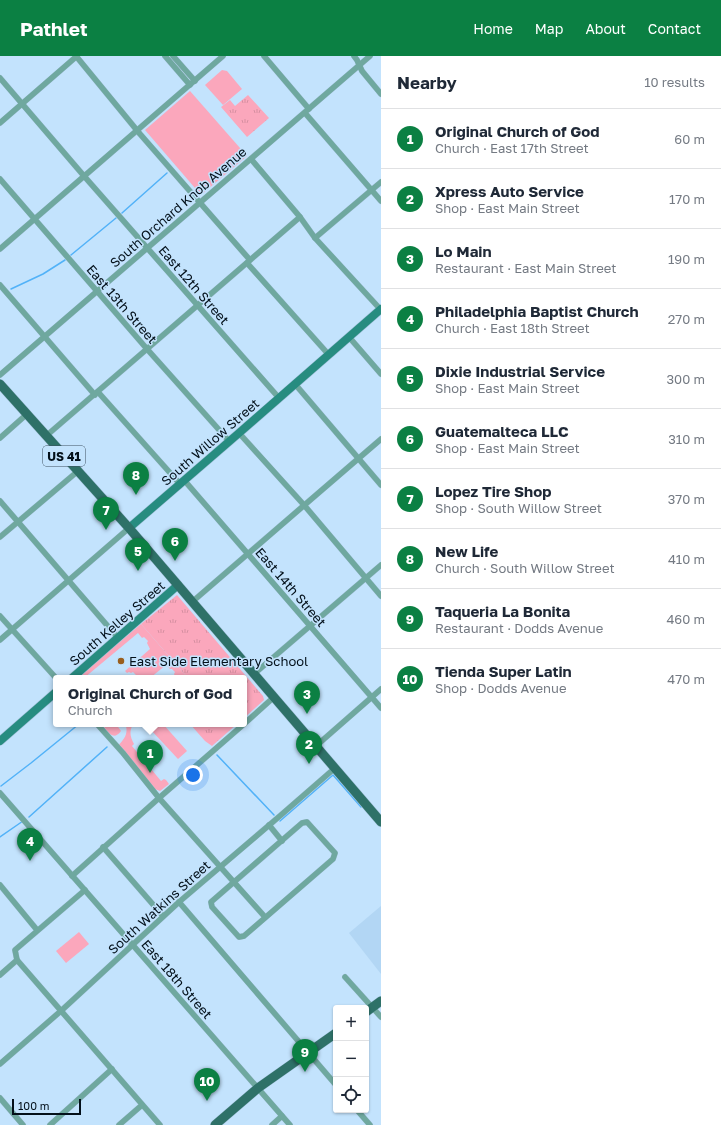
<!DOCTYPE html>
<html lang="en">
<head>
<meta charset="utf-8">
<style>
	body { margin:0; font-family:"Golos Text",sans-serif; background:#f6f6f7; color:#1f2937 }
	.controls { position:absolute; right:12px; bottom:12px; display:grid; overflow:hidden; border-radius:4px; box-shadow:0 1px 3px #0004 }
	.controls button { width:36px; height:36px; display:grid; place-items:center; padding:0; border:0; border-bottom:1px solid #e0e1e3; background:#fff; color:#1f2937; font:20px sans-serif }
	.scale { position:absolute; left:12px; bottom:10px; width:69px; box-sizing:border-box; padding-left:4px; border:2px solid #03101a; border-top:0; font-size:11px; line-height:14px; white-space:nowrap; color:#03101a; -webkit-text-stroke:3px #c3e3fd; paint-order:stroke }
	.you { position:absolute; left:193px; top:719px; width:14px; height:14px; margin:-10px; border:3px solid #fff; border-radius:50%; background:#1a73e8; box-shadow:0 0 0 6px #1a73e833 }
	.badge { display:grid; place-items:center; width:26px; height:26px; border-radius:50%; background:#0b8043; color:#fff; font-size:13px; font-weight:700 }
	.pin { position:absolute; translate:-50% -33px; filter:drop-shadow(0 1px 2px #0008) }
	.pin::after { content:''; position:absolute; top:21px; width:14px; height:12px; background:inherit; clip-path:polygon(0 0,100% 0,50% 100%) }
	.popup { position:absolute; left:53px; top:619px; width:194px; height:52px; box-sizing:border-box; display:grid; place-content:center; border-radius:4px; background:#fff; filter:drop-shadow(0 1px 3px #0005); font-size:13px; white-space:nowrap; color:#747a83 }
	.popup b { font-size:15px; color:#1f2937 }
	.popup::after { content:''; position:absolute; left:50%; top:100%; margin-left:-8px; border:8px solid transparent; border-top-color:#fff }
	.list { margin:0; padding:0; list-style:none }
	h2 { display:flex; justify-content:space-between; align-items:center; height:52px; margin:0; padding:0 16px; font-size:17px }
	h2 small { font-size:13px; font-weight:400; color:#747a83 }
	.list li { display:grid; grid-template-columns:26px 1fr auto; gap:12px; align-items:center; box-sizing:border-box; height:60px; padding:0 16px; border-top:1px solid #e0e1e3 }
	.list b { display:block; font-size:15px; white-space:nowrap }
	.list p { margin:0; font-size:13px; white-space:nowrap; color:#747a83 }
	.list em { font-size:13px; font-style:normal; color:#747a83 }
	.icon { flex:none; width:22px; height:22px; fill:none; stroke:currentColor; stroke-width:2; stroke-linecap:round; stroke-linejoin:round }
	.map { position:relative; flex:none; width:381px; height:1069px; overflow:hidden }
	header { display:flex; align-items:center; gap:24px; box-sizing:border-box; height:56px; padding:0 20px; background:#0b8043; color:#fff }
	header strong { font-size:19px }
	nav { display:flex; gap:22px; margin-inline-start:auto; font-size:14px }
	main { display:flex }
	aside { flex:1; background:#fff }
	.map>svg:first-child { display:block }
	.built { fill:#b2d6f4 }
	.grass { fill:#fba7bc }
	.park { fill:url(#park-tufts) }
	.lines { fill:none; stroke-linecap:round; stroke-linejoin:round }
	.stream { stroke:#52b2f8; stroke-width:1.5 }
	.minor-casing { stroke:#a4c1d9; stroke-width:6 }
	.secondary-casing { stroke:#a4c1d9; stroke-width:9 }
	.primary-casing { stroke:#a4c1d9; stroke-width:10 }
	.minor { stroke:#6fa89f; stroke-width:5.5 }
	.secondary { stroke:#278c80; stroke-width:8 }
	.primary { stroke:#2e7168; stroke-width:9 }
	.poi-dot { fill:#995e1e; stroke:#c3e3fd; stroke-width:1.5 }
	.labels { text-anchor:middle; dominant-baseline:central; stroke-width:3; stroke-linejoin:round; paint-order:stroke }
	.shield { fill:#c3e3fd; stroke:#3d4f5e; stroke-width:1 }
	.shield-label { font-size:12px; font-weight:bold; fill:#03101a }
	.street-label { font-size:13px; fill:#03101a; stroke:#c3e3fd }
	.poi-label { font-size:13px; fill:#03101a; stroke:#c3e3fd; text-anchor:start }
</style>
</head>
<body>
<header>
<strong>Pathlet</strong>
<nav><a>Home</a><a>Map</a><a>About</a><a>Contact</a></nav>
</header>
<main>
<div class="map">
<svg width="381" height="1069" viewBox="0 0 381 1069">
	<defs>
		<pattern id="park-tufts" width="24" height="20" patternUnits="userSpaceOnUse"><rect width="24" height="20" fill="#fba7bc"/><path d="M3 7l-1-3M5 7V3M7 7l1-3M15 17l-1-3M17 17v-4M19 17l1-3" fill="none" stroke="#d68fa1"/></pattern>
	</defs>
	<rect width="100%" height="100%" fill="#c3e3fd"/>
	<!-- built -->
	<polygon class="built" points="381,850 381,918 349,877"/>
	<!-- grass -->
	<g class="grass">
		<polygon points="222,14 227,15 242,33 223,49 205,29"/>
		<polygon points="190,35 247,100 201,139 145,74"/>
		<polygon points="141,568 188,622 176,622 174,618 175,616 172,613 170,613 166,609 150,622 139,622 133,616 131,617 129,616 127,617 125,615 150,593 147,587 148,585 144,581 142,582 138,577 84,622 77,622"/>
		<path d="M102 668H116L121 675C113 686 107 675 102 668Z"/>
		<path d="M128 668H133C129 676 130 680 134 688L132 690 161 725 164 723 166 724 169 728 160 735 155 733 118 690C124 683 128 679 126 670Z"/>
		<polygon points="159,668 163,668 187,695 178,703 151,674"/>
		<polygon points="79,876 89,888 66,907 56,895"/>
	</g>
	<!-- park -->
	<g class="park">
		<polygon points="248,39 269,62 247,81 221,51 230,44 235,50"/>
		<polygon points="177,539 263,640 264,644 244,662 244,622 188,622 141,568"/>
		<polygon points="190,668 237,668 212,690 205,685"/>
	</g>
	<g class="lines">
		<!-- stream -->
		<g class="stream">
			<polyline points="122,157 167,117"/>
			<polyline points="71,199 116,162"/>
			<polyline points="11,233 43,218 65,204"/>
			<polyline points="217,699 274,759"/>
			<polyline points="1,730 31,707 79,668"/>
			<polyline points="29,761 107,691"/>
			<polyline points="280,765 333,719 361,751"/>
			<polyline points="0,781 23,765"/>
		</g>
		<!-- minor casing -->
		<g class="minor-casing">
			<g id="minor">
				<polyline points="76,0 140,78 250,204"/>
				<polyline points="165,0 190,29"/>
				<polyline points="173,0 195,25"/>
				<polyline points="264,0 309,53"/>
				<polyline points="354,0 357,4 362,15 381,38"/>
				<polyline points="0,22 84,120 279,342"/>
				<polyline points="305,57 381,145"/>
				<polyline points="0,67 77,0"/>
				<polyline points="251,103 300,161 315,182 381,254"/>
				<polyline points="0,123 147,293 229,385"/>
				<polyline points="315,182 381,126"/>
				<polyline points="0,193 223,0"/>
				<polyline points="247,207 329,299"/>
				<polyline points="0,229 95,339"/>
				<polyline points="349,281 381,318"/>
				<polyline points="0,319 370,0"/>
				<polyline points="295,328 381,429"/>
				<polyline points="98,336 180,428"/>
				<polyline points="239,377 304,449 381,540"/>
				<polyline points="46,380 300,161"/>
				<polyline points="0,382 27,358"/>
				<polyline points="184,424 381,652"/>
				<polyline points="0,445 118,582"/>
				<polyline points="0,481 78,415"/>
				<polyline points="192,546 381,383"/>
				<polyline points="0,560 56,622"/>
				<polyline points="0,584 129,472"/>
				<polyline points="254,618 381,509"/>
				<polyline points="97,668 123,697 159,742 265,861"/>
				<polyline points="244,668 274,641"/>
				<polyline points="316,690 381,633"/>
				<polyline points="0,737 290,1069"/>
				<polygon points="307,766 335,797 333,803 244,880 239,881 212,851 211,846 302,767"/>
				<polyline points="269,769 282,785"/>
				<polyline points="103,791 163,860"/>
				<polyline points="72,820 159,742 244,668"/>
				<polyline points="0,829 37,874"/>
				<polyline points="179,846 336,1029"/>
				<polyline points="17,904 160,1069"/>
				<polyline points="0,919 17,904 15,894 85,834"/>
				<polyline points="345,921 381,961"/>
				<polyline points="0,1008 62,954 179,846 281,759 335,712"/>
				<polyline points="0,1042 23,1069"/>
				<polyline points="357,1054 370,1069"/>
				<polyline points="50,1069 112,1013"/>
				<polyline points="119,1069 142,1049"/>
				<polyline points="272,1069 282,1060"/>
			</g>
		</g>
		<!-- secondary casing -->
		<g class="secondary-casing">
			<g id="secondary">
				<polyline points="129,472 239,377 381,253"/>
				<polyline points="72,622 178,529"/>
				<polyline points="0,685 56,636"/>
			</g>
		</g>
		<!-- primary casing -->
		<g class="primary-casing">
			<g id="primary">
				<polyline points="0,328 129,472 381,766"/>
				<polyline points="366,956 381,945"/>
				<polyline points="215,1069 258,1032 336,977"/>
			</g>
		</g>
		<!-- minor -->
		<use href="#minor" class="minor"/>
		<!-- secondary -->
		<use href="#secondary" class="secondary"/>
		<!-- primary -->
		<use href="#primary" class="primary"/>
	</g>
	<!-- markers -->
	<circle class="poi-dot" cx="121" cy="605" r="4"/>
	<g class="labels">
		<!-- shield labels -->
		<rect class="shield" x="43" y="390" width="42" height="20" rx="3"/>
		<g class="shield-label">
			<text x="64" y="400">US 41</text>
		</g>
		<!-- street labels -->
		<g class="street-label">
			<text transform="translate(178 151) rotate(-41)">South Orchard Knob Avenue</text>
			<text transform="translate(194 229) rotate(49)">East 12th Street</text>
			<text transform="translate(122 248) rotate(49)">East 13th Street</text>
			<text transform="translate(210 386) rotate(-41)">South Willow Street</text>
			<text transform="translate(291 531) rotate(49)">East 14th Street</text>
			<text transform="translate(117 567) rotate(-41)">South Kelley Street</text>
			<text transform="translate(159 851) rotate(-42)">South Watkins Street</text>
			<text transform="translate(177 923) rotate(49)">East 18th Street</text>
		</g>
		<!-- poi labels -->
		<g class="poi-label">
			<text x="129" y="605">East Side Elementary School</text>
		</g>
	</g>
</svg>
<div class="controls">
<button>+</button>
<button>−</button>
<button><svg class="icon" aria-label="locate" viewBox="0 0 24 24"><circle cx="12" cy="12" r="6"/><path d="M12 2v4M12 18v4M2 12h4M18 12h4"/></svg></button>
</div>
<div class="scale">100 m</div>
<div class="you"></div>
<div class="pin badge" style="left:150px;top:717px">1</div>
<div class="popup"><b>Original Church of God</b>Church</div>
<div class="pin badge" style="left:309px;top:708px">2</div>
<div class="pin badge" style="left:307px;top:658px">3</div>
<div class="pin badge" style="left:30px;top:805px">4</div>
<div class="pin badge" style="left:138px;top:515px">5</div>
<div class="pin badge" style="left:175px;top:505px">6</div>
<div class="pin badge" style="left:106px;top:474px">7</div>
<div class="pin badge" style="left:136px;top:439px">8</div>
<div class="pin badge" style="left:305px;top:1016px">9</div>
<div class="pin badge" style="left:207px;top:1045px">10</div>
</div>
<aside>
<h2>Nearby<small>10 results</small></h2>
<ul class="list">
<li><span class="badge">1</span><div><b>Original Church of God</b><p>Church · East 17th Street</p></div><em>60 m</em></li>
<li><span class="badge">2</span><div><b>Xpress Auto Service</b><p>Shop · East Main Street</p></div><em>170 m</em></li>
<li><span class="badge">3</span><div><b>Lo Main</b><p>Restaurant · East Main Street</p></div><em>190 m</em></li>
<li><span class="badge">4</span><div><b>Philadelphia Baptist Church</b><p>Church · East 18th Street</p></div><em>270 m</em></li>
<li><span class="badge">5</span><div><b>Dixie Industrial Service</b><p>Shop · East Main Street</p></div><em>300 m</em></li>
<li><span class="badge">6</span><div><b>Guatemalteca LLC</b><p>Shop · East Main Street</p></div><em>310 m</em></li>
<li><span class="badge">7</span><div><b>Lopez Tire Shop</b><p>Shop · South Willow Street</p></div><em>370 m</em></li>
<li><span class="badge">8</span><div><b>New Life</b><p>Church · South Willow Street</p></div><em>410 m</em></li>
<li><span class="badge">9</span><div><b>Taqueria La Bonita</b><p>Restaurant · Dodds Avenue</p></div><em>460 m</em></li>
<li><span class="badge">10</span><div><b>Tienda Super Latin</b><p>Shop · Dodds Avenue</p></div><em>470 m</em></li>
</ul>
</aside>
</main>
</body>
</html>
